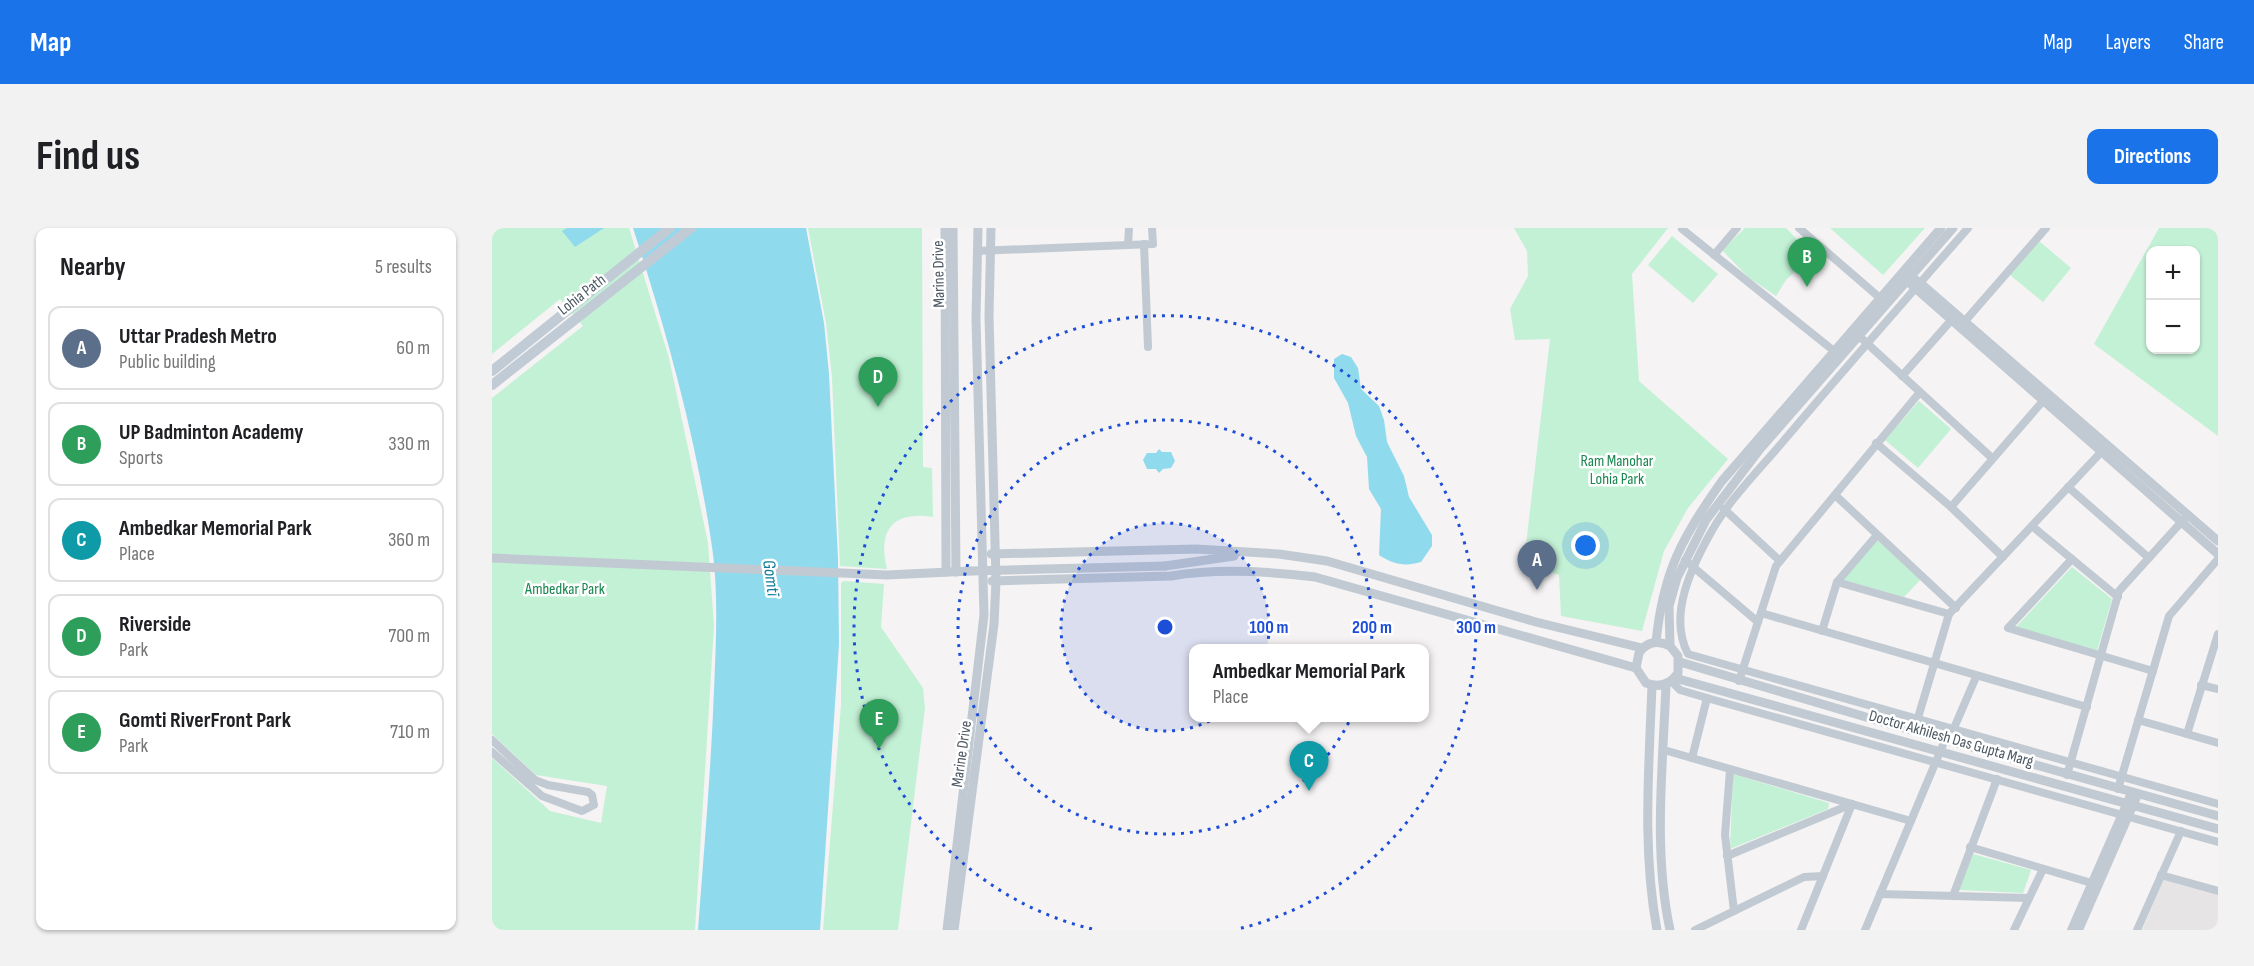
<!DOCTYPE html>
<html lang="en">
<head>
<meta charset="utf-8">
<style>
	body { margin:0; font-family:"Sofia Sans Condensed",sans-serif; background:#f2f2f2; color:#202124 }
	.controls { position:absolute; right:18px; top:18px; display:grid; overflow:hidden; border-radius:12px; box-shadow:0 2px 4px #0004 }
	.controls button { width:54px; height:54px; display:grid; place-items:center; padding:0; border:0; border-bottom:2px solid #e0e0e0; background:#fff; color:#202124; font:30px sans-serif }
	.you { position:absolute; left:1094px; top:318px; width:21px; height:21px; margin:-15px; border:4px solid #fff; border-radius:50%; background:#1a73e8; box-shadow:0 0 0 9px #1a73e833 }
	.badge { display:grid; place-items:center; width:39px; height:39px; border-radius:50%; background:#1a73e8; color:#fff; font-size:20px; font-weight:700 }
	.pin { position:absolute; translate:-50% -50px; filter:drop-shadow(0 2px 3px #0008) }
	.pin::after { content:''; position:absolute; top:32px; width:21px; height:18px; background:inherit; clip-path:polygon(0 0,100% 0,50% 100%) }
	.popup { position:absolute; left:697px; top:416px; width:240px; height:78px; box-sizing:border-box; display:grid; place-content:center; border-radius:12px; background:#fff; filter:drop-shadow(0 2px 4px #0005); font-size:20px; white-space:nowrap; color:#757577 }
	.popup b { font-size:22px; color:#202124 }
	.popup::after { content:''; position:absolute; left:50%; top:100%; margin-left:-12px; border:12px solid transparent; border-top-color:#fff }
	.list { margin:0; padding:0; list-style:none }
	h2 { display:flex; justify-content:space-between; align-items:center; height:78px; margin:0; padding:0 24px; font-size:26px }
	h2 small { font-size:20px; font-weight:400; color:#757577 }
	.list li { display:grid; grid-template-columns:39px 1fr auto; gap:18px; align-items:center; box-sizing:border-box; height:84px; margin:0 12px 12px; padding:0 12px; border:2px solid #e0e0e0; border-radius:12px }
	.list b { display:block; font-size:22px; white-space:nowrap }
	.list p { margin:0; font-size:20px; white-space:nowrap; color:#757577 }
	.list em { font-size:20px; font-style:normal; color:#757577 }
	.map { position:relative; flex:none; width:1726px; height:702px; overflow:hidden; border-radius:12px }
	header { display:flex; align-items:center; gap:36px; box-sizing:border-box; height:84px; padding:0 30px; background:#1a73e8; color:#fff }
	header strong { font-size:28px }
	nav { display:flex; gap:33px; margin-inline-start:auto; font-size:21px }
	.intro { display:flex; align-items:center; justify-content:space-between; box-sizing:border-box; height:144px; padding:0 36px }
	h1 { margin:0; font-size:42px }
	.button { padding:15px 27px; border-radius:12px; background:#1a73e8; color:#fff; font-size:21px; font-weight:700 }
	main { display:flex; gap:36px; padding:0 36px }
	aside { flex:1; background:#fff; border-radius:12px; box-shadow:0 2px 4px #0004 }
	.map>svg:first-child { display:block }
	.education { fill:#e6e4e5 }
	.green { fill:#c3f1d5; fill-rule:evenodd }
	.water { fill:#90daee }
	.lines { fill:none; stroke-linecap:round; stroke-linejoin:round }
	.minor { stroke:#c1cad2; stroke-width:8 }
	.tertiary { stroke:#c1cad2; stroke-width:9 }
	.secondary { stroke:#c1cbd6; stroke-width:10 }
	.tertiary-bridge { stroke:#c1cad2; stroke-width:9 }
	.ring { fill:none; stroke:#1d4ed8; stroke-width:3; stroke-dasharray:3 6 }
	.labels { text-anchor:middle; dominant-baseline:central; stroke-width:5; stroke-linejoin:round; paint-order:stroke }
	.street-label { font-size:16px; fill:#4a5661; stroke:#fff }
	.park-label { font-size:16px; fill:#17864f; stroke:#fff }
	.water-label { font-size:18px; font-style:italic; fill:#0c7c9b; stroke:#fff }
	.centre { fill:#1d4ed8; stroke:#fff; stroke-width:3 }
	.ring-label { font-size:18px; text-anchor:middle; font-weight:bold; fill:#1d4ed8; stroke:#fff; stroke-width:5; stroke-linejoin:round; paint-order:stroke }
</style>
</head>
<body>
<header>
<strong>Map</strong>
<nav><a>Map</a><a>Layers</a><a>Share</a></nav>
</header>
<div class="intro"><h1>Find us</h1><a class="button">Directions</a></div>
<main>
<aside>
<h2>Nearby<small>5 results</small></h2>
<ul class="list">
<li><span class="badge" style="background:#5c6f8a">A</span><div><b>Uttar Pradesh Metro</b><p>Public building</p></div><em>60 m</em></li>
<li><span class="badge" style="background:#2e9e5b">B</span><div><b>UP Badminton Academy</b><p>Sports</p></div><em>330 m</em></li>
<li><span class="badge" style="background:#0f9aa8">C</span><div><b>Ambedkar Memorial Park</b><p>Place</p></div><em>360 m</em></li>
<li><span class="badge" style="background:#2e9e5b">D</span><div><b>Riverside</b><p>Park</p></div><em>700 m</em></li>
<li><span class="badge" style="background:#2e9e5b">E</span><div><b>Gomti RiverFront Park</b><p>Park</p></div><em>710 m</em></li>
</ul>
</aside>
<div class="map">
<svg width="1726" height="702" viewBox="0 0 1726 702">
	<rect width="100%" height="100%" fill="#f5f3f3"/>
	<!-- education -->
	<polygon class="education" points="1672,651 1726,667 1726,702 1650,702"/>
	<!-- green -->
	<g class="green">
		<polygon points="0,0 137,0 177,130 216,315 222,398 203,702 0,702 0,530 58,583 109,595 115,558 44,547 0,506 0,170 91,98 68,71 0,126"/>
		<path d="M316 0H430L431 239 440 240 441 289C402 283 385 301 395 341L348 338 340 149 334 95Z"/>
		<polygon points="1022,0 1176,0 1140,46 1147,153 1236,231 1196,280 1172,323 1150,403 1069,388 1067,347 1032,334 1058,111 1023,112 1018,81 1036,48 1035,23"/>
		<polygon points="1253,0 1294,0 1320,27 1294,52 1284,68 1256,49 1230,22"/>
		<polygon points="1338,0 1433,0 1391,47"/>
		<path d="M1667 0H1726V208L1602 116ZM1658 22H1704V122H1658Z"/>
		<polygon points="1180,8 1226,46 1201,75 1156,37"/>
		<polygon points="1547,13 1579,40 1551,74 1518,47"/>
		<polygon points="1427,173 1459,201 1426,240 1393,212"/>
		<polygon points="1385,312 1429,351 1412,369 1351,352"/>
		<polygon points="1580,339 1620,371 1605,423 1524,399"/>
		<polygon points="352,353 392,356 389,399 431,460 433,480 406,702 331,702 349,477 349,355"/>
		<polygon points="1241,546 1337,575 1336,581 1238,621"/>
		<polygon points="1481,626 1539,642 1531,665 1467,662"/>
	</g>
	<!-- water -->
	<g class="water">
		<polygon points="75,0 112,0 83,19 70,3"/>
		<path d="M141 0H314L332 95 337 146 346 331 347 416 328 702H206C212 622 219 542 222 462 224 413 227 361 219 312 203 206 174 102 141 0Z"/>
		<path d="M850 126 859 129 866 140 869 161 887 178 892 192 895 214 912 248 917 269 940 307V318L929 334C912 339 901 336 887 327L889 281 877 261 875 229 864 208 856 175 842 150V131Z"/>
		<polygon points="667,221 670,224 679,224 683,233 679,240 671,241 667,245 664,241 655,241 651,232 655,225 664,225"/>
	</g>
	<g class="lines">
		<!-- minor -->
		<g class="minor">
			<polyline points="1307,0 1388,70"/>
			<path d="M1476 0C1415 70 1354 139 1294 210 1269 240 1237 271 1218 306 1199 340 1176 388 1196 426L1726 576"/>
			<polyline points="1190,1 1342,123"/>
			<polyline points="652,16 656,119"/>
			<polyline points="636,17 637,0"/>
			<polyline points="485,23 661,16 660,0"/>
			<polyline points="1222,27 1245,0"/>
			<polyline points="1473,93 1554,0"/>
			<polyline points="1367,108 1500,230"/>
			<polyline points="1410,148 1463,88"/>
			<polyline points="1384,215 1459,279 1511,329"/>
			<polyline points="1576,259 1657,330"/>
			<polyline points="1343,267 1464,380"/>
			<polyline points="1459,279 1551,173"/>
			<polyline points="1232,281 1288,333"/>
			<polyline points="1540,298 1626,369"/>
			<polyline points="1580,331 1516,400 1661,443"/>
			<polyline points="1193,332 1266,394"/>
			<polyline points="1345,354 1457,386"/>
			<polyline points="1269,385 1595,479"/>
			<polyline points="1330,403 1345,354 1385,307"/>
			<polyline points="1179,453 1188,462 1215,470 1726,614"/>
			<polyline points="1247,453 1284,338 1428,164"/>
			<polyline points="1709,457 1726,461"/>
			<polyline points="1646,492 1726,515"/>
			<polyline points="1462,500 1484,449"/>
			<polyline points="1422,503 1457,386 1613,220"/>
			<polyline points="1695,506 1726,406"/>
			<polyline points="0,512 43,552 56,557 96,564 100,567 102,577 90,583 50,568 0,524"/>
			<polyline points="1172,522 1419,593"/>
			<polyline points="1200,530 1215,470"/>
			<polyline points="1238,542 1233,607 1242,683"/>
			<polyline points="1575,547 1627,363 1693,290"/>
			<polyline points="1626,561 1677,388 1726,331"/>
			<polyline points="1478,619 1603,656"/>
			<polyline points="1235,628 1360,576"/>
			<polyline points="1669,647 1726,663"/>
			<polyline points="1388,666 1537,670"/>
			<polyline points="1461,668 1505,551"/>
			<polyline points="1203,702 1312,649 1331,648"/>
			<polyline points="1309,702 1360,576"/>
			<polyline points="1373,702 1453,512"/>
			<polyline points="1522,702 1551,641"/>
			<polyline points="1579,702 1639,565"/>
			<polyline points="1587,702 1646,567"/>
			<polyline points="1645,702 1689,603"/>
		</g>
		<!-- tertiary -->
		<g class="tertiary">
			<polyline points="453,0 454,344"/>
			<polyline points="461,0 464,344"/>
			<polyline points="1415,46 1428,55 1726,313"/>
			<polyline points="1412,50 1726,326"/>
			<polyline points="499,326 704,321 787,326 835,333 1044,394 1150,420"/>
			<polyline points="0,330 395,347 479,343"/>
			<polyline points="673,338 742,328"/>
			<path d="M500 353 679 348C726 340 775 343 823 349L1144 440"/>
			<path d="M1164 414C1171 344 1190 309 1230 253L1449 0"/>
			<path d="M1178 418C1166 412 1155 413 1147 425L1144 440 1154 455C1167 460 1178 457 1186 445V428L1178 418 1177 378 1185 350 1214 292 1268 221 1461 0"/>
			<polyline points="1188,434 1394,495 1726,588"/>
			<polyline points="1183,450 1726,601"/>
			<path d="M1174 456C1171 538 1161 622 1178 702"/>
			<path d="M1160 457C1157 540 1150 621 1165 702"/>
			<polyline points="455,702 492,387 484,91 486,0"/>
			<polyline points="462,702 502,396 504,353 497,88 499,0"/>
		</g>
		<!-- secondary -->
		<g class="secondary">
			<polyline points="0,143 178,0"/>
			<polyline points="0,157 199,0"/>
		</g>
		<!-- tertiary-bridge -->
		<polyline class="tertiary-bridge" points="479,343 673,338"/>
	</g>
	<!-- distance rings -->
	<circle cx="673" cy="399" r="104" fill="#1d4ed8" fill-opacity=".12"/>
	<g class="ring">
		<circle cx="673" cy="399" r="104"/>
		<circle cx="673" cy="399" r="207"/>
		<path d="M600 701A311 311 0 1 1 746 701"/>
	</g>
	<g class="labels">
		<!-- street labels -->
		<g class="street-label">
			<text transform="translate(447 46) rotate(-91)">Marine Drive</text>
			<text transform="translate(90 67) rotate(-38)">Lohia Path</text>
			<text transform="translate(1459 511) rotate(16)">Doctor Akhilesh Das Gupta Marg</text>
			<text transform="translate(470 526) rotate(-82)">Marine Drive</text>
		</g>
		<!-- park labels -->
		<g class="park-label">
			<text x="1125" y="233">Ram Manohar<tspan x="1125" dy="18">Lohia Park</tspan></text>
			<text x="73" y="361">Ambedkar Park</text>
		</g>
		<!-- water labels -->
		<g class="water-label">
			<text transform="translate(279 350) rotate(82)">Gomtī</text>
		</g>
	</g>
	<circle cx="673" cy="399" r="9" class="centre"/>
	<g class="ring-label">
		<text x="777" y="405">100 m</text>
		<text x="880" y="405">200 m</text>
		<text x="984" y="405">300 m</text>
	</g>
</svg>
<div class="controls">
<button>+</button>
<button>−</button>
</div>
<div class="you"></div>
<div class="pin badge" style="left:1045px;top:362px;background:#5c6f8a">A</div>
<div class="pin badge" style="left:1315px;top:59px;background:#2e9e5b">B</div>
<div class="pin badge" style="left:817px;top:563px;background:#0f9aa8">C</div>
<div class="popup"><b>Ambedkar Memorial Park</b>Place</div>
<div class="pin badge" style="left:386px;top:179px;background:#2e9e5b">D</div>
<div class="pin badge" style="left:387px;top:521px;background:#2e9e5b">E</div>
</div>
</main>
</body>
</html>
